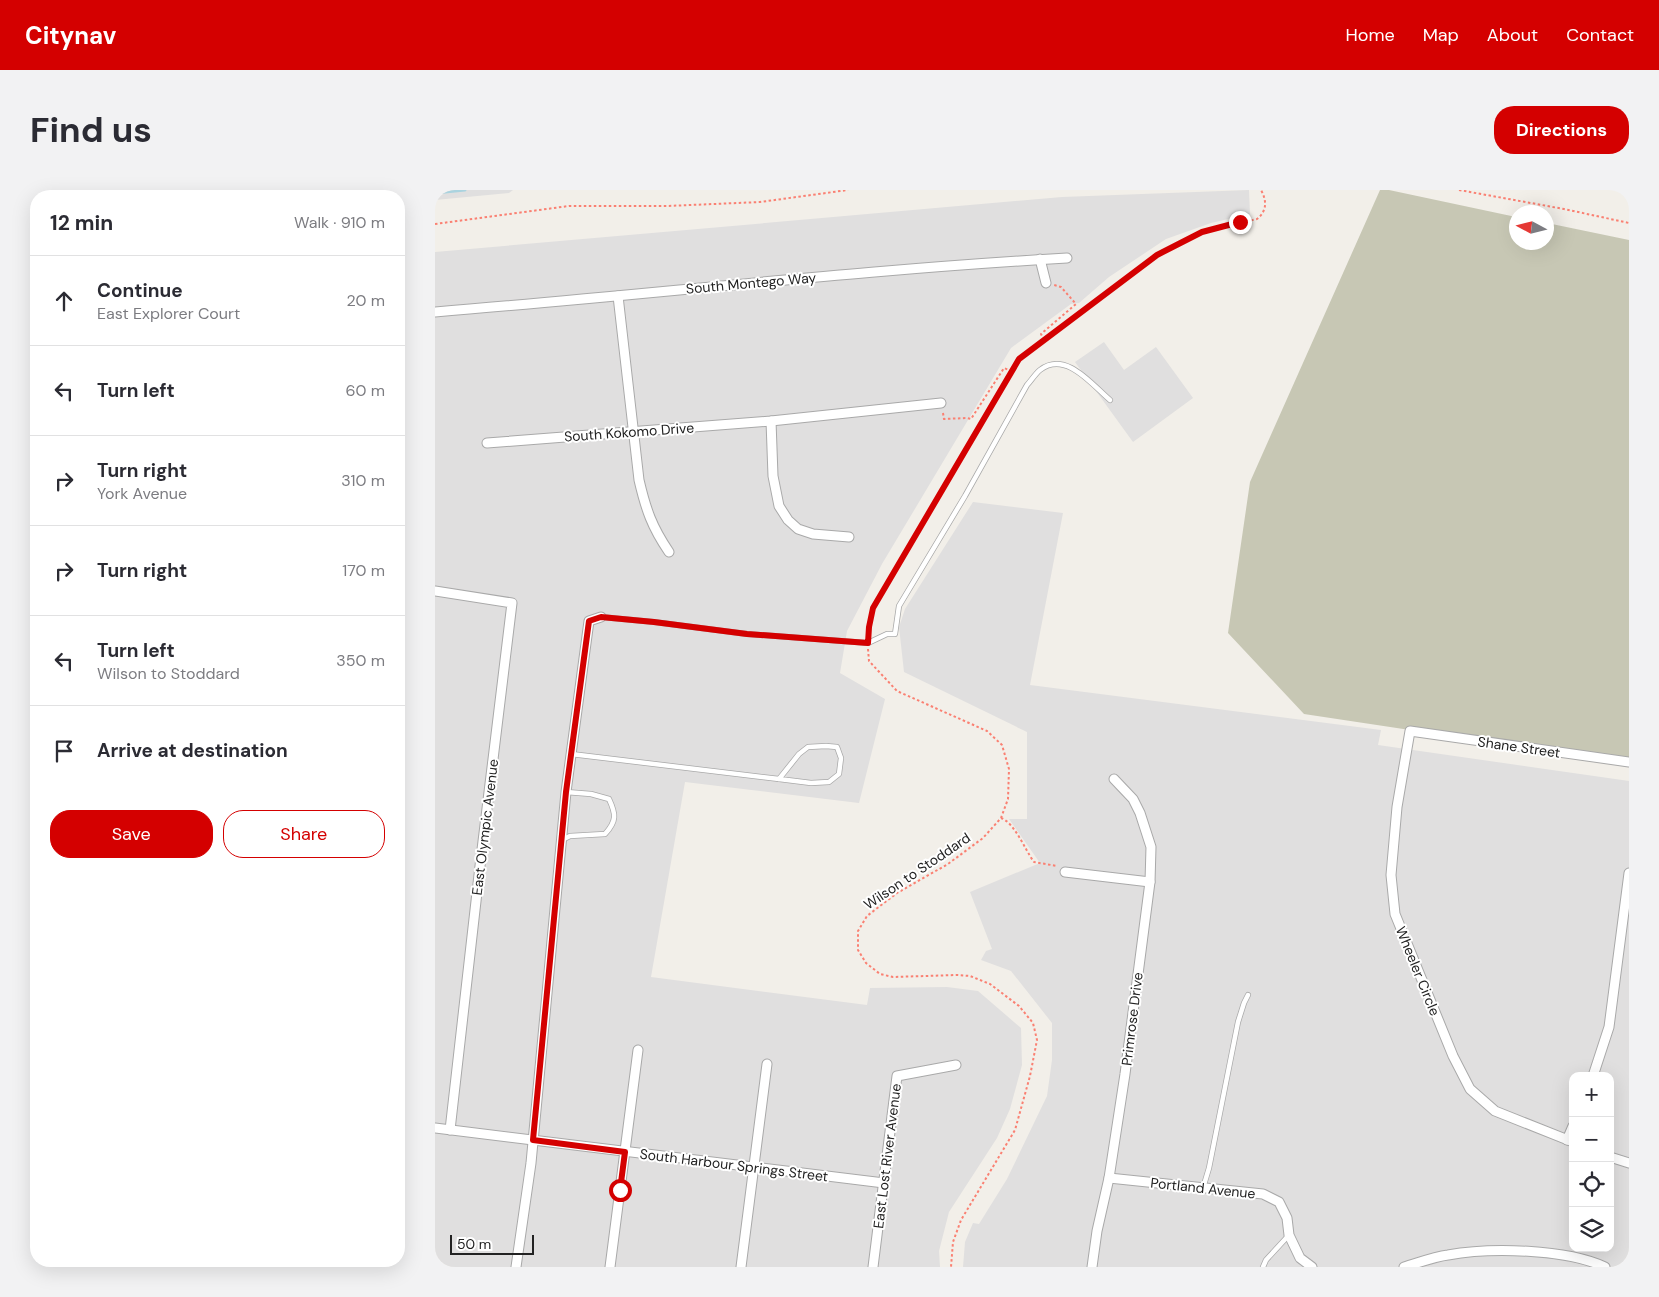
<!DOCTYPE html>
<html lang="en">
<head>
<meta charset="utf-8">
<style>
	body { margin:0; font-family:"DM Sans",sans-serif; background:#f2f2f3; color:#2b2b33 }
	.controls { position:absolute; right:15px; bottom:15px; display:grid; overflow:hidden; border-radius:10px; box-shadow:0 5px 20px #0002 }
	.controls button { width:45px; height:45px; display:grid; place-items:center; padding:0; border:0; border-bottom:1px solid #e1e1e2; background:#fff; color:#2b2b33; font:25px sans-serif }
	.compass { position:absolute; left:1074px; top:15px; width:45px; height:45px; border-radius:50%; background:#fff; box-shadow:0 5px 20px #0002; rotate:277deg }
	.scale { position:absolute; left:15px; bottom:12px; width:84px; box-sizing:border-box; padding-left:5px; border:2px solid #222; border-top:0; font-size:14px; line-height:18px; white-space:nowrap; color:#222; -webkit-text-stroke:4px #fff; paint-order:stroke }
	.stop { position:absolute; width:15px; height:15px; margin:-11px; border:4px solid #d40000; border-radius:50%; background:#fff }
	.stop.end { background:#d40000; border-color:#fff; box-shadow:0 1px 5px #0008 }
	.list { margin:0; padding:0; list-style:none }
	h2 { display:flex; justify-content:space-between; align-items:center; height:65px; margin:0; padding:0 20px; font-size:21px }
	h2 small { font-size:16px; font-weight:400; color:#7c7c81 }
	.list li { display:grid; grid-template-columns:32px 1fr auto; gap:15px; align-items:center; box-sizing:border-box; height:90px; padding:0 20px; border-top:1px solid #e1e1e2 }
	.list b { display:block; font-size:19px; white-space:nowrap }
	.list p { margin:0; font-size:16px; white-space:nowrap; color:#7c7c81 }
	.list em { font-size:16px; font-style:normal; color:#7c7c81 }
	.actions { display:flex; gap:10px; padding:15px 20px }
	.actions a { flex:1; padding:11px 0; border:1px solid #d40000; border-radius:20px; text-align:center; font-size:18px; color:#d40000 }
	.actions .main { background:#d40000; color:#fff }
	.icon { flex:none; width:28px; height:28px; fill:none; stroke:currentColor; stroke-width:2; stroke-linecap:round; stroke-linejoin:round }
	.map { position:relative; flex:none; width:1194px; height:1077px; overflow:hidden; border-radius:20px }
	header { display:flex; align-items:center; gap:30px; box-sizing:border-box; height:70px; padding:0 25px; background:#d40000; color:#fff }
	header strong { font-size:24px }
	nav { display:flex; gap:28px; margin-inline-start:auto; font-size:18px }
	.intro { display:flex; align-items:center; justify-content:space-between; box-sizing:border-box; height:120px; padding:0 30px }
	h1 { margin:0; font-size:35px }
	.button { padding:12px 22px; border-radius:20px; background:#d40000; color:#fff; font-size:18px; font-weight:700 }
	main { display:flex; gap:30px; padding:0 30px }
	aside { flex:1; background:#fff; border-radius:20px; box-shadow:0 5px 20px #0002 }
	.map>svg:first-child { display:block }
	.residential { fill:#e0dfdf; fill-rule:evenodd }
	.construction { fill:#c7c7b4 }
	.lines { fill:none; stroke-linecap:round; stroke-linejoin:round }
	.stream { stroke:#aad3df; stroke-width:3 }
	.service-casing { stroke:#a9a9a9; stroke-width:6 }
	.minor-casing { stroke:#a9a9a9; stroke-width:11 }
	.path { stroke:#fa8072; stroke-width:2; stroke-dasharray:2.5 2.5; stroke-linecap:butt }
	.service { stroke:#fff; stroke-width:4.5 }
	.minor { stroke:#fff; stroke-width:9 }
	.route { stroke:#d40000; stroke-width:6 }
	.labels { text-anchor:middle; dominant-baseline:central; stroke-width:4; stroke-linejoin:round; paint-order:stroke }
	.street-label { font-size:14px; fill:#222; stroke:#fff }
</style>
</head>
<body>
<header>
<strong>Citynav</strong>
<nav><a>Home</a><a>Map</a><a>About</a><a>Contact</a></nav>
</header>
<div class="intro"><h1>Find us</h1><a class="button">Directions</a></div>
<main>
<aside>
<h2>12 min<small>Walk · 910 m</small></h2>
<ul class="list">
<li><svg class="icon" aria-label="ahead" viewBox="0 0 24 24"><path d="M12 20V5M6 11l6-6 6 6"/></svg><div><b>Continue</b><p>East Explorer Court</p></div><em>20 m</em></li>
<li><svg class="icon" aria-label="left" viewBox="0 0 24 24"><path d="M17 20v-9H6M10 6l-5 5 5 5"/></svg><div><b>Turn left</b></div><em>60 m</em></li>
<li><svg class="icon" aria-label="right" viewBox="0 0 24 24"><path d="M7 20v-9h11M14 6l5 5-5 5"/></svg><div><b>Turn right</b><p>York Avenue</p></div><em>310 m</em></li>
<li><svg class="icon" aria-label="right" viewBox="0 0 24 24"><path d="M7 20v-9h11M14 6l5 5-5 5"/></svg><div><b>Turn right</b></div><em>170 m</em></li>
<li><svg class="icon" aria-label="left" viewBox="0 0 24 24"><path d="M17 20v-9H6M10 6l-5 5 5 5"/></svg><div><b>Turn left</b><p>Wilson to Stoddard</p></div><em>350 m</em></li>
<li><svg class="icon" aria-label="arrive" viewBox="0 0 24 24"><path d="M6 21V4h12l-3 4 3 4H6"/></svg><div><b>Arrive at destination</b></div></li>
</ul>
<div class="actions"><a class="main">Save</a><a>Share</a></div>
</aside>
<div class="map">
<svg width="1194" height="1077" viewBox="0 0 1194 1077">
	<rect width="100%" height="100%" fill="#f2efe9"/>
	<!-- residential -->
	<g class="residential">
		<polygon points="0,0 78,0 74,3 0,10"/>
		<polygon points="814,0 815,24 776,33 731,49 674,87 644,113 636,114 576,158 447,374 412,441 405,483 450,509 424,613 250,592 216,787 432,815 435,798 512,797 543,801 586,838 587,875 575,919 562,948 514,1022 504,1061 505,1077 0,1077 0,62 627,7"/>
		<polygon points="669,152 689,180 721,157 758,208 698,252 640,172"/>
		<path d="M538 312 628 323 595 495 946 540 943 555 1194 591V1077H528L530 1052 538 1033 544 1034 572 989 612 906 617 870V833L576 781 546 770 551 761 557 759 535 702 605 673 574 629H592V542L469 482 464 437 470 419ZM1138 886H1175V1058H1138Z"/>
	</g>
	<!-- construction -->
	<polygon class="construction" points="945,0 954,0 1081,27 1082,52 1112,52 1112,33 1194,50 1194,573 869,524 793,443 815,292"/>
	<g class="lines">
		<!-- stream -->
		<polyline class="stream" points="0,3 30,0"/>
		<!-- service casing -->
		<g class="service-casing">
			<g id="service">
				<path d="M166 427 219 432 312 444 433 453 452 444H460L464 416 530 306 592 195C596 191 600 184 605 180 631 160 657 195 675 210"/>
				<polygon points="391,556 402,557 406,568 404,584 394,592 376,593 344,589 364,564 373,557"/>
				<polyline points="136,564 344,589"/>
				<path d="M127 650 135 646 170 644C182 631 181 624 174 609L156 604 131 602"/>
				<polyline points="768,998 774,978 803,832 809,813 813,805"/>
				<polyline points="828,1077 831,1070 854,1045"/>
			</g>
		</g>
		<!-- minor casing -->
		<g class="minor-casing">
			<g id="minor">
				<polyline points="605,69 611,93"/>
				<path d="M183 106 204 290C211 320 217 337 234 362"/>
				<path d="M0 122C211 105 421 80 632 68"/>
				<polyline points="336,231 338,286 344,316 353,330 363,339 378,344 414,347"/>
				<polyline points="52,253 336,231 506,213"/>
				<polyline points="0,401 77,413 45,676 15,940"/>
				<polyline points="630,682 715,692"/>
				<polyline points="1158,886 1174,837 1194,683"/>
				<polyline points="0,938 449,993"/>
				<polyline points="1132,950 1138,936"/>
				<polyline points="1138,952 1060,921 1035,899 1018,866 960,724 956,685 962,617 975,541 1194,572"/>
				<polyline points="1175,967 1194,973"/>
				<polyline points="674,988 828,1004 844,1012 852,1028 854,1045 865,1068 877,1077"/>
				<polyline points="81,1077 96,973 131,602 154,431 166,427"/>
				<polyline points="175,1077 203,860"/>
				<polyline points="306,1077 332,874"/>
				<polyline points="438,1077 462,886 521,875"/>
				<polyline points="657,1077 662,1041 674,988 690,884 715,692 716,657 705,623 698,609 679,589"/>
				<path d="M969 1077C983 1073 998 1067 1013 1065 1056 1057 1131 1059 1170 1077"/>
			</g>
		</g>
		<!-- path -->
		<g class="path">
			<polyline points="1024,0 1129,19 1194,33"/>
			<polyline points="0,34 134,16 232,16 325,12 413,0"/>
			<polyline points="609,150 606,144 641,114 626,97 619,95"/>
			<polyline points="508,223 509,229 532,228 536,229 569,178 576,181"/>
			<path d="M433 445 438 418 584 169 722 65 767 42 822 29C832 21 832 11 826 0"/>
			<polyline points="433,459 434,471 462,501 552,541 567,555 574,579 573,609 566,628 548,648 513,674 462,703 432,726 423,741 423,760 431,773 445,784 458,787 522,785 535,786 555,794 584,816 598,833 602,850 595,886 580,940 526,1030 518,1052 516,1077"/>
			<path d="M566 628C580 633 590 660 599 672L622 676"/>
		</g>
		<!-- service -->
		<use href="#service" class="service"/>
		<!-- minor -->
		<use href="#minor" class="minor"/>
	</g>
	<g class="lines">
		<!-- route -->
		<polyline class="route" points="185,1000 190,962 98,950 131,602 154,431 166,427 219,432 312,444 433,453 434,437 438,418 584,169 722,65 767,42 805,32"/>
	</g>
	<g class="labels">
		<!-- street labels -->
		<g class="street-label">
			<text transform="translate(316 93) rotate(-5)">South Montego Way</text>
			<text transform="translate(194 242) rotate(-4)">South Kokomo Drive</text>
			<text transform="translate(1084 557) rotate(8)">Shane Street</text>
			<text transform="translate(50 637) rotate(-83)">East Olympic Avenue</text>
			<text transform="translate(482 681) rotate(-34)">Wilson to Stoddard</text>
			<text transform="translate(983 781) rotate(68)">Wheeler Circle</text>
			<text transform="translate(697 829) rotate(-83)">Primrose Drive</text>
			<text transform="translate(452 966) rotate(-83)">East Lost River Avenue</text>
			<text transform="translate(299 975) rotate(7)">South Harbour Springs Street</text>
			<text transform="translate(768 998) rotate(6)">Portland Avenue</text>
		</g>
	</g>
</svg>
<div class="controls">
<button>+</button>
<button>−</button>
<button><svg class="icon" aria-label="locate" viewBox="0 0 24 24"><circle cx="12" cy="12" r="6"/><path d="M12 2v4M12 18v4M2 12h4M18 12h4"/></svg></button>
<button><svg class="icon" aria-label="layers" viewBox="0 0 24 24"><path d="M12 4l9 5-9 5-9-5zM3 14l9 5 9-5"/></svg></button>
</div>
<svg class="compass" viewBox="-18 -18 36 36"><path d="M0-13l5 13h-10z" fill="#e53935"/><path d="M0 13l5-13h-10z" fill="#7c7c81"/></svg>
<div class="scale">50 m</div>
<div class="stop" style="left:185px;top:1000px"></div>
<div class="stop end" style="left:805px;top:32px"></div>
</div>
</main>
</body>
</html>
